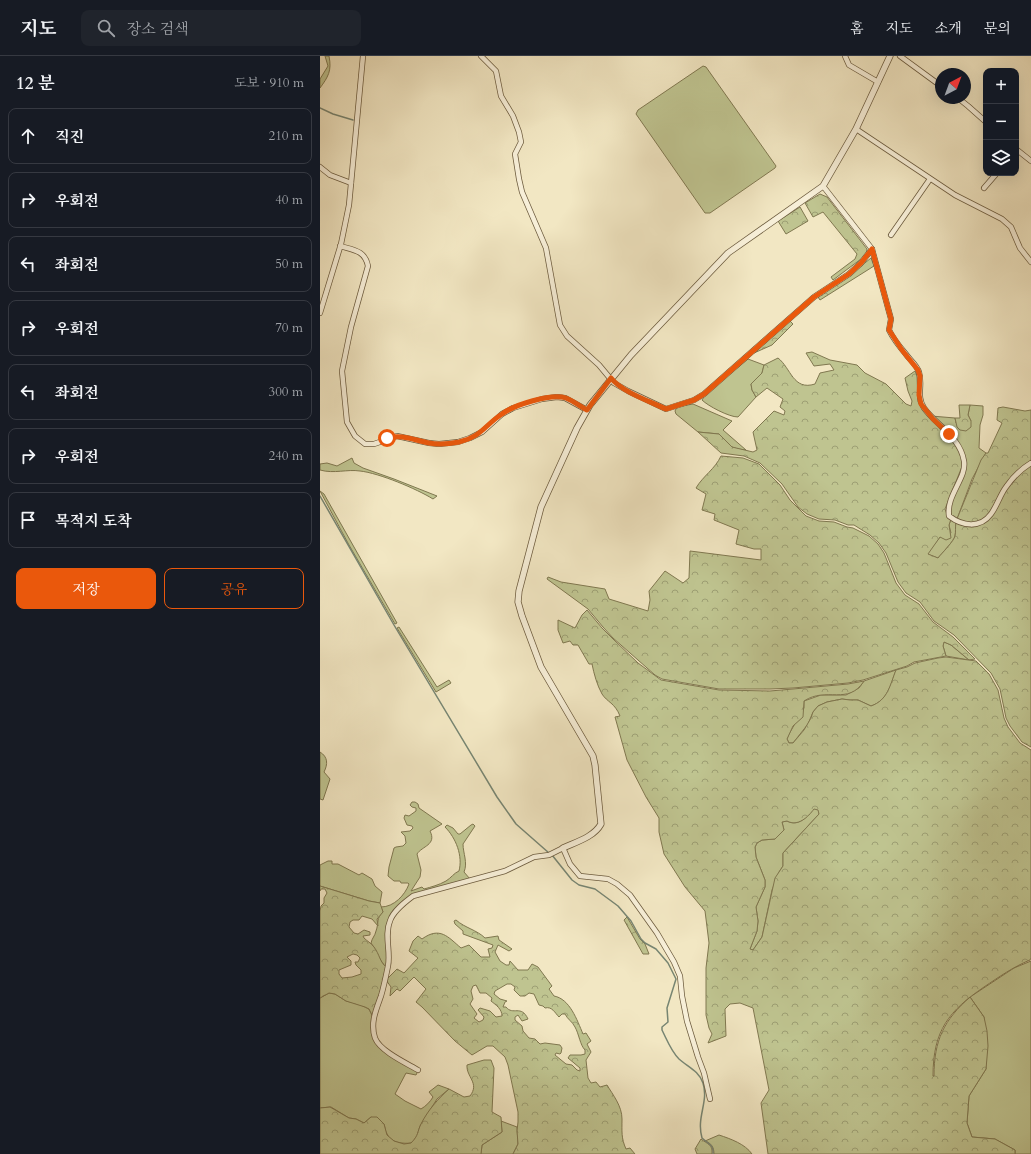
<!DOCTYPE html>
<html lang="ko">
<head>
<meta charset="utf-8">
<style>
	body { margin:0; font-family:Cardo,"Noto Serif KR",serif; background:#20242c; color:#f1f3f6 }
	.controls { position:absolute; right:12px; top:12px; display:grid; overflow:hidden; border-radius:8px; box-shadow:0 4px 16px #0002 }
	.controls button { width:36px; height:36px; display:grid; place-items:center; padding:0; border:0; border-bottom:1px solid #363941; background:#171b24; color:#f1f3f6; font:20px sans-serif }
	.compass { position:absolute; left:615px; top:12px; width:36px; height:36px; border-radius:50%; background:#171b24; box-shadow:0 4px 16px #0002; rotate:41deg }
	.stop { position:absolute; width:12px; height:12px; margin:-9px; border:3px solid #ea580c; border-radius:50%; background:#fff }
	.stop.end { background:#ea580c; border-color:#fff; box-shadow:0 1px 4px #0008 }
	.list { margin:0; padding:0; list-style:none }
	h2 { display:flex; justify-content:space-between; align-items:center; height:52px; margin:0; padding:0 16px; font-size:17px }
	h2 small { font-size:13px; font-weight:400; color:#9ea1a6 }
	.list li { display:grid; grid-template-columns:26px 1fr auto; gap:12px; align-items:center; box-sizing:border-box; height:56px; margin:0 8px 8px; padding:0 8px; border:1px solid #363941; border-radius:8px }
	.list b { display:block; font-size:15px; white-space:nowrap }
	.list em { font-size:13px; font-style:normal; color:#9ea1a6 }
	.actions { display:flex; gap:8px; padding:12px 16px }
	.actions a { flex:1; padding:9px 0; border:1px solid #ea580c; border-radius:8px; text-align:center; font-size:14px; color:#ea580c }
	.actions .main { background:#ea580c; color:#fff }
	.icon { flex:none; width:22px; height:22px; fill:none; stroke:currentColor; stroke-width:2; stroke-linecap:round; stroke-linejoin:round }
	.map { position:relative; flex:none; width:711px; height:1098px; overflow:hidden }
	header { display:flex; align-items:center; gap:24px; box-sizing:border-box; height:56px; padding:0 20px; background:#171b24; border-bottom:1px solid #363941 }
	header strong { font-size:19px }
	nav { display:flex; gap:22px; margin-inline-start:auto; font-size:14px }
	.search { width:280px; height:36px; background:#20242c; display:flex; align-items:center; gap:10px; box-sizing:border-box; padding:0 14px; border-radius:8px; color:#9ea1a6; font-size:15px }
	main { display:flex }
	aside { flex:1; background:#171b24 }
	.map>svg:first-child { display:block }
	.green { fill:#bfc490; stroke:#807850 }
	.forest { fill:url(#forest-crowns); stroke:#807850; fill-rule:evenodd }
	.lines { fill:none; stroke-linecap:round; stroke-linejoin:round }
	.stream { stroke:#778572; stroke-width:1.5 }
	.minor-casing { stroke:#6c5b3e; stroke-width:6 }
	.tertiary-casing { stroke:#6c5b3e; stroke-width:7 }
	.minor { stroke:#f7efd8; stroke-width:4.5 }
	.tertiary { stroke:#f7efd8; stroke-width:5.5 }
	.route { stroke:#ea580c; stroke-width:5 }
</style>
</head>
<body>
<header>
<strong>지도</strong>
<div class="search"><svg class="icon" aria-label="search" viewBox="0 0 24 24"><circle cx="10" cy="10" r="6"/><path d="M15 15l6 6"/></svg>장소 검색</div>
<nav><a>홈</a><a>지도</a><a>소개</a><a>문의</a></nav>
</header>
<main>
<aside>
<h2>12 분<small>도보 · 910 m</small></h2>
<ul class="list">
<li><svg class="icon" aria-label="ahead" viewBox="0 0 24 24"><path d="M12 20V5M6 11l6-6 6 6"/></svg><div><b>직진</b></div><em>210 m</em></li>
<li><svg class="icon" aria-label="right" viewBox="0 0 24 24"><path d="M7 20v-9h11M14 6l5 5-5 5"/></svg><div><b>우회전</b></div><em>40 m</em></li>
<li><svg class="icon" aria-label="left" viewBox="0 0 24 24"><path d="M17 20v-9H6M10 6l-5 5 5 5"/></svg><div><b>좌회전</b></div><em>50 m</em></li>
<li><svg class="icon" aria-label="right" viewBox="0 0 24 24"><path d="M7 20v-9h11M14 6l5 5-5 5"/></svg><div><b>우회전</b></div><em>70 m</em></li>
<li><svg class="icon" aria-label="left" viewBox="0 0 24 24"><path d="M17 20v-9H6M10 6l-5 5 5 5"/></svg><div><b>좌회전</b></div><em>300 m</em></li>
<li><svg class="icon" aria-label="right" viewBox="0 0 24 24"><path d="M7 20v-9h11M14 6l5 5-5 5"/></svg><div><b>우회전</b></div><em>240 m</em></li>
<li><svg class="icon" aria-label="arrive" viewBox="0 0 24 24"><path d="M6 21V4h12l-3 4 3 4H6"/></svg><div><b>목적지 도착</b></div></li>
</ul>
<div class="actions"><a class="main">저장</a><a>공유</a></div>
</aside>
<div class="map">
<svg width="711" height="1098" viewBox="0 0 711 1098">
	<defs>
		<pattern id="forest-crowns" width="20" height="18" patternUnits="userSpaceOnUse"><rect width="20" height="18" fill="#bfc490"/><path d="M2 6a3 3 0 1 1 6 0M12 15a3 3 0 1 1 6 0" fill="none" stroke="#9d9f74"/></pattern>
	</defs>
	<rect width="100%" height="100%" fill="#f2e7c3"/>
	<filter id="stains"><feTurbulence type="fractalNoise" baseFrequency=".005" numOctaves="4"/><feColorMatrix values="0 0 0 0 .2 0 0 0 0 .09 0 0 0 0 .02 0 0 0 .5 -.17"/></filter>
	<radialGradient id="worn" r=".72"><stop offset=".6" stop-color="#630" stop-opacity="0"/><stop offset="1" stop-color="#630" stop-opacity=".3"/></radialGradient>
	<!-- green -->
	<g class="green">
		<path d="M5 0H9C12 15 8 21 0 32V23L8 10Z"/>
		<polygon points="383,10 386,11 456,110 455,112 390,157 385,157 316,58 318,54"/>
		<path d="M428 303 444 309 442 317 431 328 432 334 436 341 418 361C409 361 388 350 382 344L386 338Z"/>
		<polygon points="373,348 412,365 403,374 426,394 418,393 412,391 399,378 378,376 356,358 355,355 357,351"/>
		<path d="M650 349 663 350V359L660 369 659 392 666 397 652 423 637 463 631 459 630 451 645 409C647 390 623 373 611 360L635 362 636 367 651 365 648 359Z"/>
		<path d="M32 402 34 407 43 412 74 423 117 440 113 443C97 433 59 417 40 415 27 413 14 418 0 414V408L7 407 17 410Z"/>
		<polygon points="0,435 4,438 77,567 75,568 29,489"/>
		<path d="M631 463 636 467C635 471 636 476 635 480 634 485 622 497 618 502L607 498 620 481 631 477 629 469Z"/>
		<polygon points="79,571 117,631 129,624 131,627 116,636 77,572"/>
		<polygon points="624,586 631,589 649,604 626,600 623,590"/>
		<path d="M576 614C570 630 568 644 551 650L538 644H530L522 643 507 646 498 650 493 656 488 668 473 687H469L467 683 469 678 484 652V645L501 639H526L539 632 544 625Z"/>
		<path d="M0 696C8 701 8 708 4 716L10 723 3 744 0 743Z"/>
		<path d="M92 746H95L98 748 99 752 122 768 110 775C117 789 102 790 97 798L101 814 100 821 91 835 102 831 104 833C111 831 119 829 126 825 131 822 134 817 139 815 143 800 136 782 125 771L127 769 133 772 138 778H140L151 769 153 768 155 770 143 788C143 797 148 807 144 816L150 823 92 840 71 860 67 912C59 905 57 895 51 887 52 882 55 880 56 875 59 867 56 862 63 856L61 851C74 851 85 839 89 828L88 827H81L80 825H74L68 820 69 811 74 792 76 791 83 790 86 787 85 780 81 776 90 775 93 772 92 770 87 769 84 762 85 759 89 760 96 755V752L92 751 90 749Z"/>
		<path d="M494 752 499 754V758L463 797V810L459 816 452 834 442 881 433 894 430 893 437 875 438 865 436 851 445 831V824L436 801 435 791 437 787 442 784 455 783 464 774 462 766 467 765C478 771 488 761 494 752Z"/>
		<polygon points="8,805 12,805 12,808 18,808 39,819 42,817 52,823 55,830 62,836 60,847 49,845 0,830 0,809"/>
		<polygon points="711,905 711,1098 695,1098 695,1094 675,1083 652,1081 647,1067 649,1040 666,1013 664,961 650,941 694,912"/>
		<path d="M9 937 15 938 26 945 39 948 49 953 53 961 52 972 60 991 98 1015 96 1019 86 1017 75 1038 85 1045 101 1053C106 1050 110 1046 113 1041L109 1036 118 1029 129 1033 117 1043 100 1070 97 1080 92 1087C83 1088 71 1087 67 1078 65 1075 65 1071 64 1068L51 1061 44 1067 36 1063 29 1062 11 1051 0 1052V942Z"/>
		<polygon points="181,1065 197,1071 198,1088 193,1098 161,1098 162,1089 182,1076"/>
		<path d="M399 1079C411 1083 425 1088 432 1098H394C394 1091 391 1087 385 1085Z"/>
	</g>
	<!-- forest -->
	<g class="forest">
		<polygon points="500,138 507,141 547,193 546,199 541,203 513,224 511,221 535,203 537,198 503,156 493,161 485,147"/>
		<polygon points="480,151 488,165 466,178 458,165"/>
		<polygon points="551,202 554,210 500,244 498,241 530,219"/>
		<polygon points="470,265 473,268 452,289 434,297"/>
		<path d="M492 296 510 304 537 309 545 317 566 328 586 348 591 350 592 345 588 335 585 322 595 315 597 320 598 346 610 362 638 389 643 408 625 453 628 461 631 463 629 469 631 482 626 484 620 481 608 498 618 502C622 497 634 485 635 480 636 476 635 471 636 467 644 470 651 473 659 469 666 466 681 440 686 432 693 423 702 416 711 409V691L702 686 690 670 686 662 680 633 671 617 634 579 614 565 600 546 586 537 578 526 566 497 559 487 550 479 534 469H528L515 464 499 463 487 458 478 451 462 428 440 407 424 400 401 397 378 376 399 378 412 391 433 396 437 394 433 376 454 355 464 359 465 355 460 351 463 343 447 332 436 341 432 334 431 328 442 317 444 309 458 302C471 312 473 335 495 328L500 317 514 314 510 308 494 310 486 297Z"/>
		<polygon points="639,349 650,349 648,359 651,365 651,371 646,375 640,374 637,371 635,362 640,362"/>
		<path d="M683 351 705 355 711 354V405C702 413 690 420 684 430 671 450 668 476 637 463L661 404 666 397H668L682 367 677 364 678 352Z"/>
		<path d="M401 400 423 402 439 408 460 429 470 444 486 460 499 465 514 466 527 471 533 472 549 480 558 488 564 497 576 527 585 539 599 548 613 566 633 581 655 603 649 604 631 589 624 586 623 590 626 600 594 606 587 610 543 624 528 627 473 632 450 633H399L342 623 335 619 293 582 283 571 268 553 227 523 228 521 241 526 285 533 289 543 328 555 330 544 329 535 345 515 363 527 369 522 370 495 441 504V493H434L416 488 419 474 394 464 395 458 382 454 386 438 376 432C383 420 395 413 401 400Z"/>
		<path d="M267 554 282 572 293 583 318 607 341 624 399 634 450 635 473 633 528 628 544 625C528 650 507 630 484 645L483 661 473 670 467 683 469 687H473L484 674 491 662 493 656 498 650 507 646 522 643 530 644H538L551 650C568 644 570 629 576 614L587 611 595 607 618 602 626 601 656 605 669 618 678 634 684 662 688 671 700 687 711 694V902L710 904C693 911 679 921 664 931 629 955 613 974 613 1020H614C614 984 624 964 650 941L664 961 667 975 668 990 666 1013 649 1040 647 1067 652 1081 675 1083 695 1094V1098H448L441 1047 449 1034 433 952 420 947 410 948 405 953 406 980 388 987 392 978 389 972 386 959V912L389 887 385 855 365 831 344 798 339 776V762L326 741 307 704 295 661 300 660C295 647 287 646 282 638 277 629 274 618 272 608H269L258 589H253L250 585 243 587 238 574V564L255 572 262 559ZM494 753 498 754 499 758 463 797V810L455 822 442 881 433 894 430 893 437 875 438 865 436 851 445 831V824L436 801 435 791 437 787 442 784 455 783 464 774 462 766 467 765C478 771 488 761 494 753Z"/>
		<path d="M0 830 49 845 60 847 63 856 57 863 58 870 52 863 42 860 39 864H33L30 866 29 871 34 877 38 878 44 874 50 876V879L43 880 44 882C47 885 51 887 54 891 60 899 59 905 67 912L53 961 49 953 45 951 26 945 15 938 9 937 0 942V855L1 850 4 847V842L7 837 5 833H1L0 835ZM33 898 37 899 40 902 38 906H35L36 909 41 914V918L32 921 22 922 19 918V914L31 909V905L27 901Z"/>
		<polygon points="307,861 320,883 325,888 329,898 323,898 304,864"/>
		<path d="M136 864C145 872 157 874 165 882L178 880 179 884 192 893 189 895 178 889 175 896 180 905 186 909H189L190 905 198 914H208L212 908 218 911 232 930 229 933 234 940C250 943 257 964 263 978L266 977 271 985 267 988 271 996 266 1004 268 1022 271 1027 276 1026 280 1031 287 1029C293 1039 302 1050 302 1063 302 1075 301 1082 306 1093L310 1092 315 1098H193L198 1088 197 1075 198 1066V1056L188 1009 185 1001 173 990H167L152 999 135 985 102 951 96 946 106 933 94 921 80 935 77 933 70 940 71 931 66 924 77 913 84 917 98 902 89 895 93 885 98 880 102 883C120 870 128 881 141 892L149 889 161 901H170L168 893 172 892 173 889 143 878V875L135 868 134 865ZM187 928H191L195 931 194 934 200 940H205L209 937 214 938 219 949 223 950 225 952C232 950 235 957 239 961L242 958H245C248 964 252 965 255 971 259 978 260 989 265 994V998L261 999H250L248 1002 260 1012V1015L257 1014 252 1009 246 1008 235 999 236 997 240 998 241 997 242 992 240 989 225 987 220 988 215 983 209 982 203 975 202 970 195 964V961L198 959 202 965 208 963C201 948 193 960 186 951H183L185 946 187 945 180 943 174 938 175 935ZM156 929 160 937H166L172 942 171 945C176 949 182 953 182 960L176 961 170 955 160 952 158 954 164 961 163 964 159 966 154 962 157 958 150 948 153 943 151 935 153 930Z"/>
		<path d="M164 1004H171L174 1012 172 1056 181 1061 182 1076 162 1089 161 1098H0V1052L10 1051 29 1062 36 1063 44 1067 51 1061H57L64 1068 67 1079 74 1085 84 1088 91 1087C99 1079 97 1076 101 1068 108 1054 118 1043 129 1033L144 1041 150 1040C160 1027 146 1021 147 1009Z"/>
		<path d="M381 1083C387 1088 393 1088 392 1098H377L375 1093Z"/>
	</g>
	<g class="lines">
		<!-- stream -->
		<g class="stream">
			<polyline points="0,52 13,58 33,64"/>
			<polyline points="0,440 74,569 177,741 196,768 229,797"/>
			<path d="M232 799 252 824 259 829 275 833 298 850 311 865 321 883 325 887 336 893 348 907 356 923 347 952 348 966 342 971V974C347 984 351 995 359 1003 368 1011 379 1015 383 1027 389 1046 376 1061 382 1082 388 1088 394 1088 393 1098"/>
		</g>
		<!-- minor casing -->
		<g class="minor-casing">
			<g id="minor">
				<polyline points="161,0 176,15 181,40 193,60 199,76 201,86 195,98 199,123 202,136 226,192 240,269 247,280 279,309 294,327 308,335 346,353 374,344 384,338 494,241 529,218 541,207 552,193"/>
				<polyline points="525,0 529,9 558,26"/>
				<polyline points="580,0 621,30"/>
				<polyline points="638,42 648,50 666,66"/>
				<polyline points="536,73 635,139 682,163 691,171 700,192 711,206"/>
				<polyline points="696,93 711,105"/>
				<polyline points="0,111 10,119 31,127"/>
				<path d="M503 130 552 193 571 263 569 274C573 282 579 290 585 297 589 303 597 309 599 316 603 329 596 340 604 352 617 370 640 381 644 405 647 422 626 439 629 460 642 470 660 473 671 458 677 450 680 439 686 431 693 421 701 413 711 407"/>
				<polyline points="664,132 677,117"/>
				<polyline points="571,179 610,123"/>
				<path d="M20 190C33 194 45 194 48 210L31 271 22 315 27 366 35 380 45 388H54L77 380 109 387 119 388 138 386 150 382 162 376 182 358 193 352 222 343 237 341 245 342 267 354"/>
				<polyline points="0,257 21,188 29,149 43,0"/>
				<path d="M98 1014C86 1007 60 995 55 982 50 967 56 954 61 940 64 930 66 920 68 910 71 896 64 879 70 865 73 855 85 846 93 840L185 815 214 801 229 799 243 792 250 808 260 820 288 823 297 828 310 839 337 877 354 906 360 920 362 940 367 965 378 1001 384 1017 390 1043"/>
			</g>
		</g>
		<!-- tertiary casing -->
		<g class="tertiary-casing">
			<path id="tertiary" d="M243 792C256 786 274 781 281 768L275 709 273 700 221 611 202 560 198 546 199 535 221 451 257 372 270 349 311 299 408 197 503 130 536 73 570 0"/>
		</g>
		<!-- minor -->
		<use href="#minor" class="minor"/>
		<!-- tertiary -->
		<use href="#tertiary" class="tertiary"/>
	</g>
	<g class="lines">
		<!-- route -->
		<path class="route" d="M67 382C83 378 93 384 109 387 118 389 129 388 139 386 161 381 165 369 182 358 194 349 231 337 246 342 253 345 260 350 267 354L291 322C302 336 329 345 346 353L374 344 384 338 494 241 529 218 541 207 552 193 571 263 569 274 582 294 598 314 600 320 599 339 601 348 613 363 629 378"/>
	</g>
	<rect width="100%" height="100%" filter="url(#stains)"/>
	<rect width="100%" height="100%" fill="url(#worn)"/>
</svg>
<div class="controls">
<button>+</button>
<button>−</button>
<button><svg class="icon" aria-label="layers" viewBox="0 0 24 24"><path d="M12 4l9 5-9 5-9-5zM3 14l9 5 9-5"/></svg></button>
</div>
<svg class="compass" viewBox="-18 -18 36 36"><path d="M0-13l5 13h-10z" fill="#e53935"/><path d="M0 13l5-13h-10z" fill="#9ea1a6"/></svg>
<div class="stop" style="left:67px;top:382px"></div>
<div class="stop end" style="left:629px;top:378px"></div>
</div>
</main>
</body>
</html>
